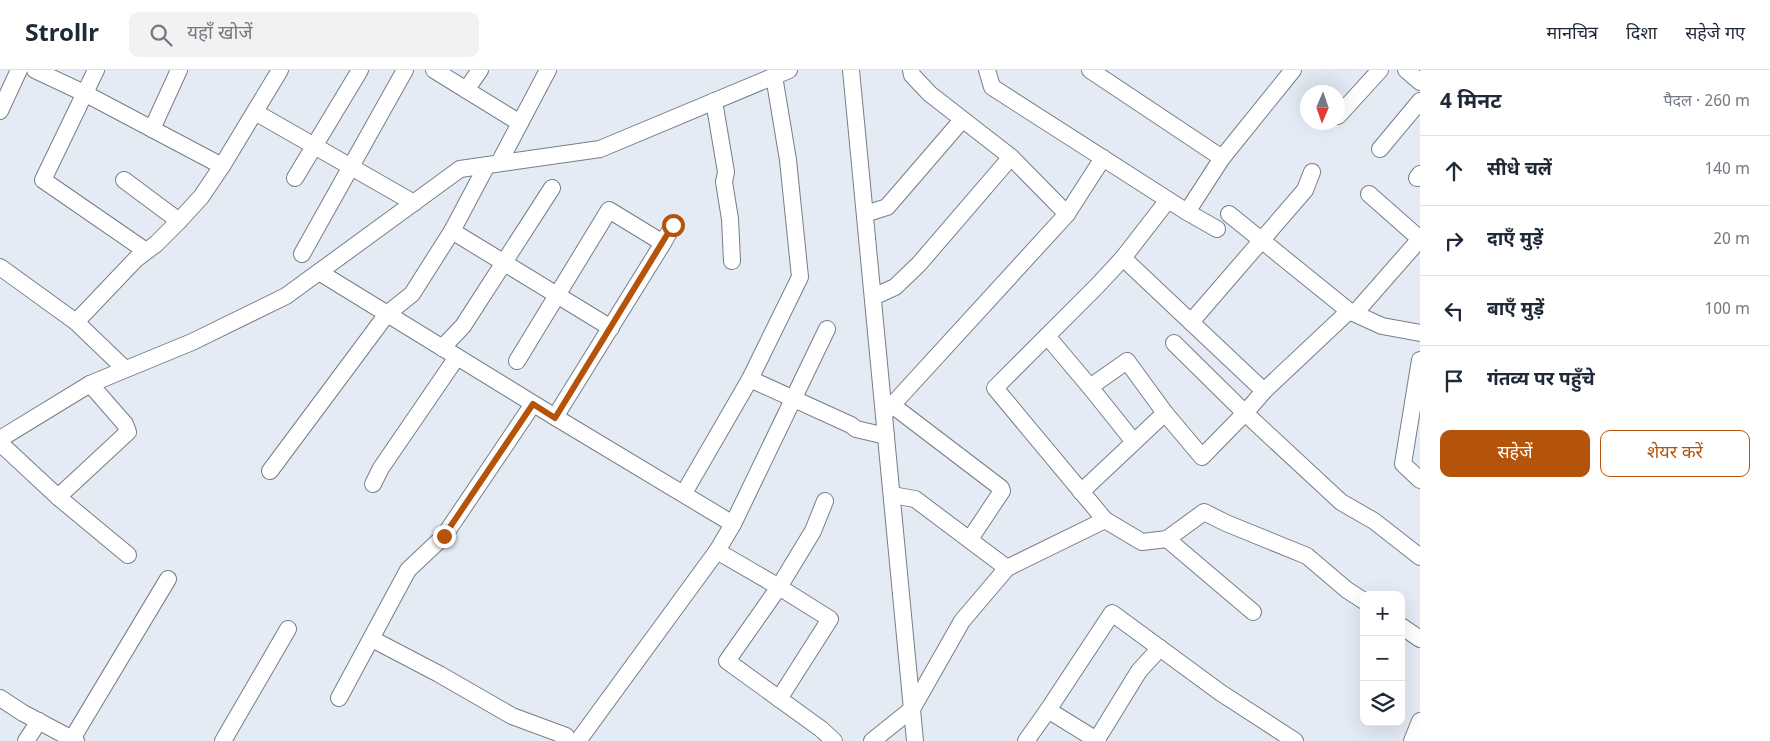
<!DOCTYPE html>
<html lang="hi">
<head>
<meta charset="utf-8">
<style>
	body { margin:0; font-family:Georgia,"Noto Sans Devanagari",serif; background:#f2f2f3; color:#1f2937 }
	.controls { position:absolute; right:15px; bottom:15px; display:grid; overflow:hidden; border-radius:10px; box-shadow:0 5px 20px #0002 }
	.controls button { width:45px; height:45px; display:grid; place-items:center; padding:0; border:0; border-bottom:1px solid #e0e1e3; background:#fff; color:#1f2937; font:25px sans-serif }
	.compass { position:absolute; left:1300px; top:15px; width:45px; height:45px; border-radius:50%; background:#fff; box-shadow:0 5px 20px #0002; rotate:182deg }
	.stop { position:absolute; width:15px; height:15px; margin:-11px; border:4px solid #b45309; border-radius:50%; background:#fff }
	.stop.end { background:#b45309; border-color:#fff; box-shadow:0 1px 5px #0008 }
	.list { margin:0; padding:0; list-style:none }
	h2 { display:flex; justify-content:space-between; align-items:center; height:65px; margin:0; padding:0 20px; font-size:21px }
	h2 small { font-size:16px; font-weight:400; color:#747a83 }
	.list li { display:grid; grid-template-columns:32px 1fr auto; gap:15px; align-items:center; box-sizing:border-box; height:70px; padding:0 20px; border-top:1px solid #e0e1e3 }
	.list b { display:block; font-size:19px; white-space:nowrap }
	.list em { font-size:16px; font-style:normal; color:#747a83 }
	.actions { display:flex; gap:10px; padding:15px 20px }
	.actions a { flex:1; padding:11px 0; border:1px solid #b45309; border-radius:10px; text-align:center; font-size:18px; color:#b45309 }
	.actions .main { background:#b45309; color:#fff }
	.icon { flex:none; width:28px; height:28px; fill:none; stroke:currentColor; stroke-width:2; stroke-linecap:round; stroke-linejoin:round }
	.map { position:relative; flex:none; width:1420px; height:671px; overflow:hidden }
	header { display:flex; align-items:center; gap:30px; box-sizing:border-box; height:70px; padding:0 25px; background:#fff; border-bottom:1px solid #e0e1e3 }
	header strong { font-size:24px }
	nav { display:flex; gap:28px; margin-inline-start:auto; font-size:18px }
	.search { width:350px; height:45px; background:#f2f2f3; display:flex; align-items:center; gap:12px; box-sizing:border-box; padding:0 18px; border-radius:10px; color:#747a83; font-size:19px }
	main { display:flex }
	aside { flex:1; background:#fff }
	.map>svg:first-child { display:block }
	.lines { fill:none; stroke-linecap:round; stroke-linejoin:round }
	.minor-casing { stroke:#777e87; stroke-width:18 }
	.minor { stroke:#fff; stroke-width:16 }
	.route { stroke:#b45309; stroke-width:6 }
</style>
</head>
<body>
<header>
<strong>Strollr</strong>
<div class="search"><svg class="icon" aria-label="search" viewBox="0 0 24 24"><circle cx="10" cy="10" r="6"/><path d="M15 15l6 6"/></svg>यहाँ खोजें</div>
<nav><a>मानचित्र</a><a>दिशा</a><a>सहेजे गए</a></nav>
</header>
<main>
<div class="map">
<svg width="1420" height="671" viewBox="0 0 1420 671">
	<rect width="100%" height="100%" fill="#e4ebf5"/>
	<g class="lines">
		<!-- minor casing -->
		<g class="minor-casing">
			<g id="minor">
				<polyline points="35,0 86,24 222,96"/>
				<polyline points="96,0 43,110 146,181"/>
				<polyline points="434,0 520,53 499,93"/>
				<polyline points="851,0 915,671"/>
				<polyline points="911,0 912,5 930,24 1011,87 1067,144"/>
				<polyline points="987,0 992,17 1187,142 1222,88 1293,0"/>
				<polyline points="1090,0 1222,88"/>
				<polyline points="1406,0 1420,12"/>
				<polyline points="466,20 480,0"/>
				<polyline points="714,31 726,102 724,112 730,149 732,191"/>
				<polyline points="0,41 19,0"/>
				<polyline points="255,42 414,133"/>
				<polyline points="1338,46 1380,0"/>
				<polyline points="520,53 548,0"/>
				<polyline points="152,59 179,0"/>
				<polyline points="1380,79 1420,31"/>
				<polyline points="295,108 360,0"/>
				<polyline points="1417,108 1420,104"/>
				<polyline points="124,110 179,151"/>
				<polyline points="1187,142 1217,159"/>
				<polyline points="865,144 887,137 962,50"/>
				<polyline points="1229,144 1349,241 1382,256 1420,263"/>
				<polyline points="452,161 611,258"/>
				<polyline points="663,173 673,155"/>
				<polyline points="302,184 405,0"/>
				<polyline points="1123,188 1264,321"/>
				<polyline points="0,197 76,252"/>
				<polyline points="319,202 555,347 733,454"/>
				<polyline points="873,227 895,217 919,194 1011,87"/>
				<polyline points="1355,243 1420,169 1369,124"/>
				<polyline points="1191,252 1305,120 1312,102"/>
				<polyline points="827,259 733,454 717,481 779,517 727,591 821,659 834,671"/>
				<polyline points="1047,266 1090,317 1127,291 1165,343 1081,422"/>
				<polyline points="1174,273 1245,343 1341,432 1374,451 1420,487"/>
				<polyline points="442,278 463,256 552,118"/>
				<polyline points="1420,290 1403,394 1420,410"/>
				<polyline points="517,291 609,140 663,173 555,347"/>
				<polyline points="125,299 76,252 136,189 156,174 179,151 201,127 222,96 280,0"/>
				<polyline points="750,309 800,207 788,90 774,6"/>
				<polyline points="1090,317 1134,372"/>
				<polyline points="892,335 1001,418 1002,421 970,469"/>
				<polyline points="1165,343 1202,387 1245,343 1264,321 1349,241"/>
				<polyline points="884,344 1067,144 1103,88"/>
				<polyline points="0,369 90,314 192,272 286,226 460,99 600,79 789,0"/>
				<polyline points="0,373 58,427 128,485"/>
				<polyline points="270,401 387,244 412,224 452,161 487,95"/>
				<polyline points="373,414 381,398 457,287"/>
				<polyline points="684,423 750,309 851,355 856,359 886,366"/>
				<polyline points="892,425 915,429 1007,498"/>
				<polyline points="58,427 128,362 125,354 90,314"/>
				<polyline points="1105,450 995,318 1097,216 1123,188 1168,130"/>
				<polyline points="1167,469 1253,542"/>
				<polyline points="1401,556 1420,569"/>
				<polyline points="372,569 439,604 512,646 566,666 568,671"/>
				<polyline points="0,628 23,643 76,671"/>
				<polyline points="339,628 408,500 444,466 533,334"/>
				<polyline points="779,629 830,549 779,517 813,461 825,431"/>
				<polyline points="72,669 168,509"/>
				<polyline points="26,671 39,651"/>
				<polyline points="223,671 288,559"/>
				<polyline points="578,671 717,481"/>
				<polyline points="872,671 912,639 962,551 1007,498 1105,450 1142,472 1167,469 1204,442 1226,453 1307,486 1347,520 1364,531"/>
				<polyline points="1026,671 1048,640"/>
				<polyline points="1096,671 1139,601 1160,578"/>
				<polyline points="1098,671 1048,640 1112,543 1221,623 1295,671"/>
				<polyline points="1412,671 1420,651"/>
			</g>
		</g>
		<!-- minor -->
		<use href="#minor" class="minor"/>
	</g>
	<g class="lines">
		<!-- route -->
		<polyline class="route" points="444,466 533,334 555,348 673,155"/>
	</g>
</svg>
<div class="controls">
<button>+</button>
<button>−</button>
<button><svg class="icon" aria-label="layers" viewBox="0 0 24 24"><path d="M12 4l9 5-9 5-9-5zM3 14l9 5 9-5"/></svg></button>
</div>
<svg class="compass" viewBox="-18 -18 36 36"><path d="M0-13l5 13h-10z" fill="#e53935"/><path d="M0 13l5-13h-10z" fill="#747a83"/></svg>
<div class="stop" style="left:673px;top:155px"></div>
<div class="stop end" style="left:444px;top:466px"></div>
</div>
<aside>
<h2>4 मिनट<small>पैदल · 260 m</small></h2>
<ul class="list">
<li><svg class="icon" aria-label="ahead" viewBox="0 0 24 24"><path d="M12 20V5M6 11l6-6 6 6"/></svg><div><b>सीधे चलें</b></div><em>140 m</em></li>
<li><svg class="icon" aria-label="right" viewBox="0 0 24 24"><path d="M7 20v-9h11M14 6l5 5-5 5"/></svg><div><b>दाएँ मुड़ें</b></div><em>20 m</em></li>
<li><svg class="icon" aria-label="left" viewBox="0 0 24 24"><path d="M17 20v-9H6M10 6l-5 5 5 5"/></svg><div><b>बाएँ मुड़ें</b></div><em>100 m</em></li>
<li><svg class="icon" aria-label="arrive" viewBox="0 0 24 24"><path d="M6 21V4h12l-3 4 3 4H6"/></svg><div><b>गंतव्य पर पहुँचे</b></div></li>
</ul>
<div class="actions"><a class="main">सहेजें</a><a>शेयर करें</a></div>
</aside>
</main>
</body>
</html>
